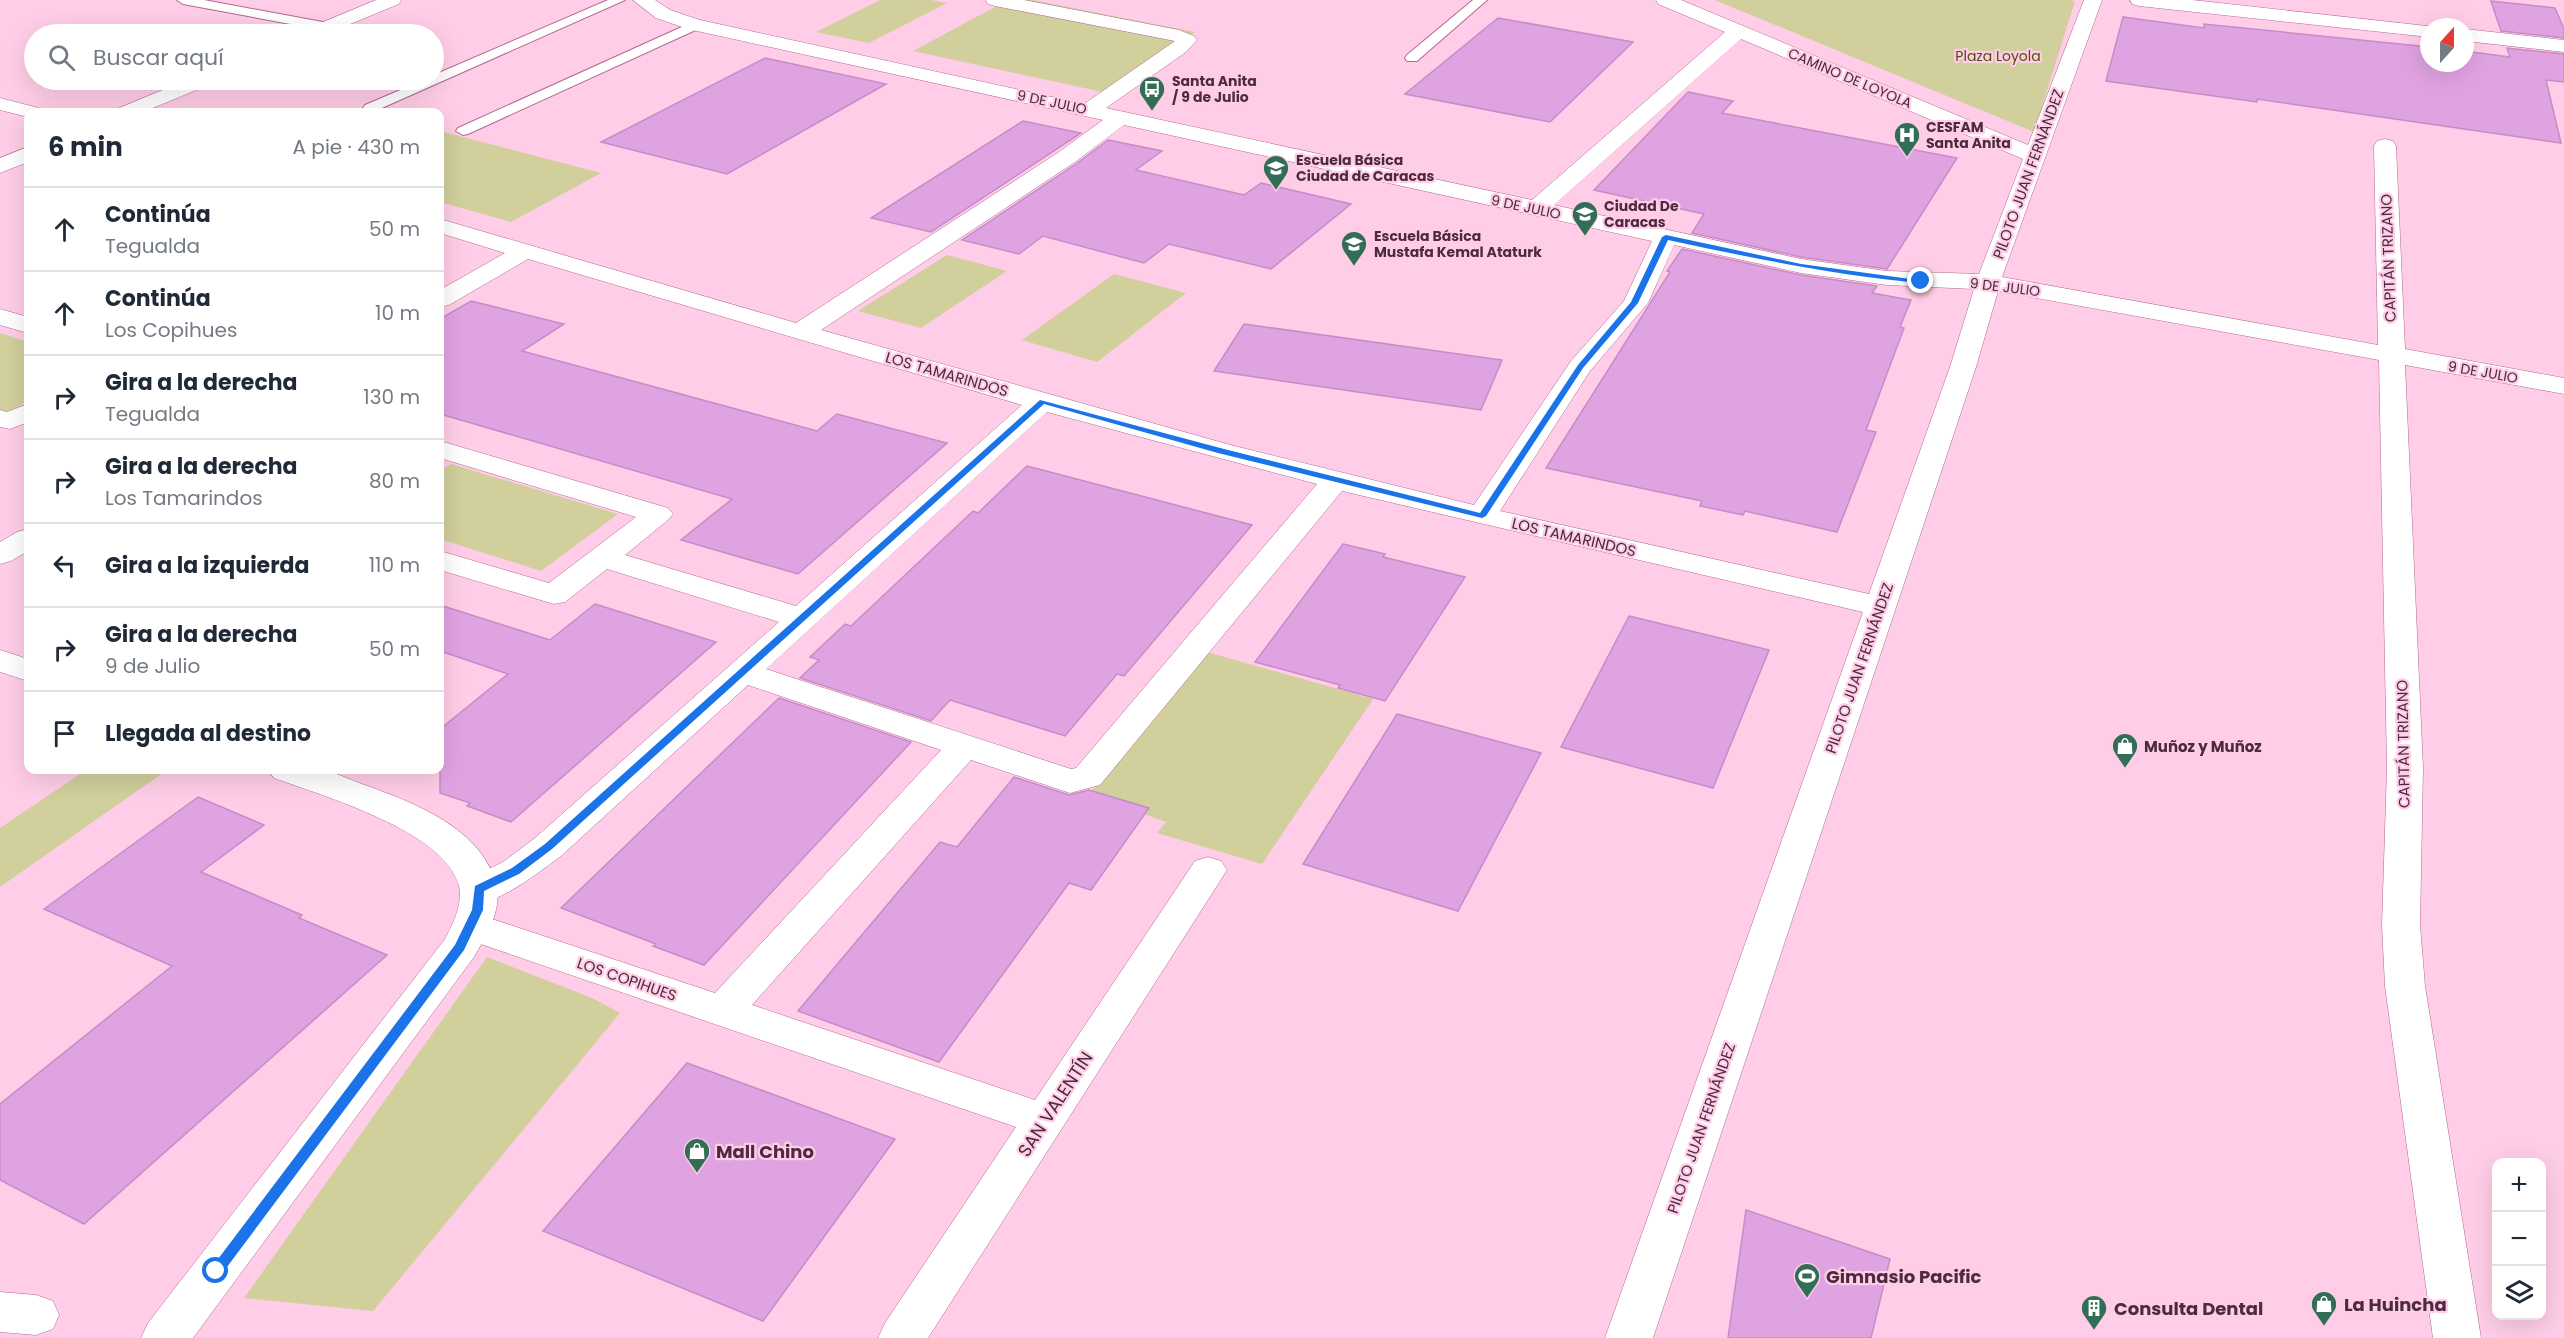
<!DOCTYPE html>
<html lang="es">
<head>
<meta charset="utf-8">
<style>
	body { margin:0; font-family:Poppins,sans-serif; background:#f2f2f3; color:#1f2937 }
	.controls { position:absolute; right:18px; bottom:18px; display:grid; overflow:hidden; border-radius:12px; box-shadow:0 6px 24px #0002 }
	.controls button { width:54px; height:54px; display:grid; place-items:center; padding:0; border:0; border-bottom:2px solid #e0e1e3; background:#fff; color:#1f2937; font:30px sans-serif }
	.compass { position:absolute; left:2420px; top:18px; width:54px; height:54px; border-radius:50%; background:#fff; box-shadow:0 6px 24px #0002; rotate:21deg }
	.stop { position:absolute; width:18px; height:18px; margin:-14px; border:4px solid #1a73e8; border-radius:50%; background:#fff }
	.stop.end { background:#1a73e8; border-color:#fff; box-shadow:0 2px 6px #0008 }
	.list { margin:0; padding:0; list-style:none }
	h2 { display:flex; justify-content:space-between; align-items:center; height:78px; margin:0; padding:0 24px; font-size:26px }
	h2 small { font-size:20px; font-weight:400; color:#747a83 }
	.list li { display:grid; grid-template-columns:39px 1fr auto; gap:18px; align-items:center; box-sizing:border-box; height:84px; padding:0 24px; border-top:2px solid #e0e1e3 }
	.list b { display:block; font-size:22px; white-space:nowrap }
	.list p { margin:0; font-size:20px; white-space:nowrap; color:#747a83 }
	.list em { font-size:20px; font-style:normal; color:#747a83 }
	.icon { flex:none; width:33px; height:33px; fill:none; stroke:currentColor; stroke-width:2; stroke-linecap:round; stroke-linejoin:round }
	.map { position:relative; flex:none; width:2564px; height:1338px; overflow:hidden }
	.search { position:absolute; background:#fff; box-shadow:0 6px 24px #0002; left:24px; top:24px; width:420px; height:66px; display:flex; align-items:center; gap:15px; box-sizing:border-box; padding:0 21px; border-radius:33px; color:#747a83; font-size:22px }
	.panel { position:absolute; background:#fff; box-shadow:0 6px 24px #0002; left:24px; top:108px; width:420px; height:666px; border-radius:12px }
	.map>svg:first-child { display:block }
	.green { fill:#d1cf9c }
	.building { fill:#e0a3e2; stroke:#c68bc8; stroke-width:1.5 }
	.lines { fill:none; stroke-linecap:round; stroke-linejoin:round }
	.service-casing { stroke:#b26892; stroke-width:2 }
	.minor-casing { stroke:#b26892; stroke-width:1 }
	.tertiary-casing { stroke:#b26892; stroke-width:1 }
	.service { fill:#fff; fill-rule:evenodd }
	.minor { fill:#fff; fill-rule:evenodd }
	.tertiary { fill:#fff; fill-rule:evenodd }
	.route { fill:#1a73e8 }
	.labels { text-anchor:middle; dominant-baseline:central; stroke-width:4.5; stroke-linejoin:round; paint-order:stroke }
	.far-park-label { font-size:14px; fill:#544f0b; stroke:#ffcde7 }
	.far-street-label { font-size:14px; fill:#4b2b3d; stroke:#ffcde7 }
	.far-poi-label { font-size:14px; font-weight:bold; fill:#4b2b3d; stroke:#ffcde7; text-anchor:start }
	.street-label { font-size:15px; fill:#4b2b3d; stroke:#ffcde7 }
	.poi-label { font-size:15px; font-weight:bold; fill:#4b2b3d; stroke:#ffcde7; text-anchor:start }
	.near-street-label { font-size:18px; fill:#4b2b3d; stroke:#ffcde7 }
	.near-poi-label { font-size:18px; font-weight:bold; fill:#4b2b3d; stroke:#ffcde7; text-anchor:start }
</style>
</head>
<body>
<div class="map">
<svg width="2564" height="1338" viewBox="0 0 2564 1338">
	<rect width="100%" height="100%" fill="#ffcde7"/>
	<!-- green -->
	<g class="green">
		<polygon points="880,0 931,0 947,3 869,43 816,32"/>
		<polygon points="1008,0 1033,0 1195,32 1103,92 913,51"/>
		<polygon points="1715,0 2067,0 2075,1 2034,132"/>
		<polygon points="440,131 601,173 511,222 440,202"/>
		<polygon points="947,255 1007,271 921,328 858,311"/>
		<polygon points="1114,274 1186,293 1097,362 1022,340"/>
		<polygon points="0,333 28,342 28,401 0,416"/>
		<polygon points="451,464 618,514 541,571 440,539 440,471"/>
		<polygon points="1207,652 1373,699 1262,864 1157,833 1166,822 1089,794"/>
		<polygon points="86,770 167,770 0,887 0,828"/>
		<polygon points="487,957 592,998 620,1013 373,1311 244,1298"/>
	</g>
	<!-- building -->
	<g class="building">
		<polygon points="2491,1 2555,8 2564,29 2564,38 2501,31"/>
		<polygon points="2123,17 2204,28 2204,24 2429,47 2429,63 2465,63 2465,51 2510,57 2507,48 2564,54 2564,82 2546,80 2561,143 2257,99 2257,102 2106,81"/>
		<polygon points="1498,18 1633,42 1550,122 1405,94"/>
		<polygon points="765,58 886,84 727,174 601,142"/>
		<polygon points="1688,92 1733,101 1722,113 1957,158 1887,269 1801,257 1692,233 1704,214 1594,190"/>
		<polygon points="1023,121 1081,133 931,232 871,218"/>
		<polygon points="1108,140 1162,151 1136,170 1244,195 1261,183 1351,204 1271,269 1169,244 1144,263 1043,236 1019,254 962,240 1076,164"/>
		<polygon points="1682,249 1801,275 1877,286 1872,293 1911,300 1900,327 1904,328 1866,430 1876,432 1837,532 1745,511 1743,515 1700,506 1702,501 1546,468 1670,272 1667,271"/>
		<polygon points="471,301 564,324 522,351 817,431 837,414 947,443 798,574 681,540 732,499 440,414 440,319"/>
		<polygon points="1244,324 1502,360 1481,410 1214,371"/>
		<polygon points="1027,466 1252,525 1124,676 1117,674 1065,736 950,700 931,721 800,678 819,660 810,657 845,624 851,626 973,511 978,513"/>
		<polygon points="1343,544 1385,554 1383,557 1465,577 1385,701 1338,688 1340,685 1255,662"/>
		<polygon points="595,604 716,642 511,822 467,806 470,803 440,793 440,729 508,674 440,651 440,605 550,640"/>
		<polygon points="1629,616 1769,650 1713,788 1561,747"/>
		<polygon points="779,698 911,742 704,965 653,946 656,944 561,908"/>
		<polygon points="1397,714 1541,753 1458,911 1303,864"/>
		<polygon points="1014,777 1069,795 1089,790 1149,808 1091,890 1069,883 939,1062 798,1011 940,842 957,847"/>
		<polygon points="198,797 264,825 201,872 302,915 299,918 387,955 84,1224 0,1180 0,1104 172,966 44,909"/>
		<polygon points="687,1063 895,1139 763,1321 543,1231"/>
		<polygon points="1746,1210 1890,1259 1871,1338 1728,1338"/>
	</g>
	<g class="lines">
		<!-- service casing -->
		<g class="service-casing">
			<g id="service">
				<polygon points="177,0 204,0 328,23 335,27 328,31 183,4"/>
				<polygon points="608,0 625,0 375,111 370,112 363,108 365,105 424,80 434,80 434,75"/>
				<polygon points="1473,0 1487,0 1417,61 1407,61 1405,58 1407,55"/>
				<polygon points="695,21 702,25 700,28 468,134 463,135 456,131 458,128"/>
			</g>
		</g>
		<!-- minor casing -->
		<g class="minor-casing">
			<g id="minor">
				<path d="M633 0H655L670 10 700 20 1084 104 1175 41 995 6 988 4 986 0H1024L1179 30 1194 36 1197 40 1186 52 1106 108 1532 200 1725 32 1658 4 1656 0H1681L2028 145 2084 0H2102L2002 277 2378 345 2374 146 2377 141 2385 139 2393 141 2396 146 2405 349 2564 378V394L2405 365 2423 768 2420 925 2425 986 2481 1338H2433L2385 986 2382 925 2387 768 2379 360 1998 291 1976 367 1653 1338H1605L1863 612 1342 491 1100 785 1070 793 971 760 752 1005 1035 1100 1195 861 1208 857 1221 861 1227 870 928 1338H878L885 1323 1016 1127 457 936 452 926 457 916 471 912 715 993 941 750 748 685 561 856C543 869 502 902 479 902 475 902 470 900 466 898L460 889 466 880 503 862 535 838 779 622 607 569 565 602 554 604 440 570V551L549 583 636 517 440 458V441L668 508 673 514 668 520 625 555 796 606 1022 405 528 259 449 305 440 307V290L505 253 440 233V219L796 323 1059 152 1103 120 688 29 656 18ZM1741 39 2023 159 1979 274 1887 271 1801 259 1554 205ZM1124 125 1652 241 1624 301 1571 361 1474 505 1234 446 821 330 1075 162ZM1674 245 1801 273 1887 285 1974 289 1950 367 1869 594 1500 511 1590 371 1648 303ZM1047 412 1317 484 1076 768 1071 769 766 669Z"/>
				<polygon points="0,98 39,108 43,112 28,112 28,117 0,110"/>
				<polygon points="0,309 28,317 28,333 0,325"/>
				<polygon points="28,404 28,422 10,429 0,427 0,410 7,412"/>
				<polygon points="28,529 28,551 11,561 0,564 0,542 17,532"/>
				<polygon points="0,1292 36,1295 53,1301 59,1315 53,1329 36,1335 0,1332"/>
			</g>
		</g>
		<!-- tertiary casing -->
		<g class="tertiary-casing">
			<g id="tertiary">
				<polygon points="376,0 401,0 399,4 326,34 301,34 304,30"/>
				<polygon points="2130,0 2192,0 2436,27 2429,27 2429,37 2139,6 2132,4"/>
				<polygon points="2465,29 2564,40 2564,52 2465,41"/>
				<polygon points="187,80 214,80 211,84 143,112 115,112 119,108"/>
				<polygon points="28,147 28,162 0,173 0,158"/>
				<polygon points="0,650 28,659 28,681 0,672"/>
				<path d="M268 770C284 768 303 768 319 770 333 771 348 779 362 784 412 802 486 829 497 889 501 912 485 938 474 957L193 1338H141L148 1323 445 939C453 924 463 904 459 886 445 831 323 796 274 778Z"/>
			</g>
		</g>
		<!-- service -->
		<use href="#service" class="service"/>
		<!-- minor -->
		<use href="#minor" class="minor"/>
		<!-- tertiary -->
		<use href="#tertiary" class="tertiary"/>
	</g>
	<!-- route -->
	<path class="route" d="M1666 235 1801 264 1925 281 1921 283C1835 275 1752 258 1668 240L1638 303 1583 368 1486 516 1482 518 1218 453 1044 404 552 849 519 874 484 891 483 910 464 950 221 1275H212L210 1271 212 1267 455 945 472 910 475 886 512 868 545 844 1040 400 1224 449 1480 513 1578 365 1631 302 1662 237Z"/>
	<!-- icons -->
	<defs>
		<g id="bus-pin" transform="scale(1.35)"><path d="M0 17L-7.5 6A9.5 9.5 0 1 1 7.5 6Z" fill="#326d56" stroke="#ffcde7"/><path d="M-5-6H5V4H4V6H2V4H-2V6H-4V4H-5ZM-3.5-4V0h7V-4ZM-3.5 1.2v1.5H-2V1.2ZM2 1.2v1.5H3.5V1.2Z" fill="#fff"/></g>
		<g id="hospital-pin" transform="scale(1.35)"><path d="M0 17L-7.5 6A9.5 9.5 0 1 1 7.5 6Z" fill="#326d56" stroke="#ffcde7"/><path d="M-5-5h3v3.5h4V-5h3V5h-3V1.5h-4V5h-3Z" fill="#fff"/></g>
		<g id="school-pin" transform="scale(1.35)"><path d="M0 17L-7.5 6A9.5 9.5 0 1 1 7.5 6Z" fill="#326d56" stroke="#ffcde7"/><path d="M0-5L7-2L0 1L-7-2ZM-4 1L0 2.5L4 1V4Q0 6-4 4Z" fill="#fff"/></g>
		<g id="shop-pin" transform="scale(1.35)"><path d="M0 17L-7.5 6A9.5 9.5 0 1 1 7.5 6Z" fill="#326d56" stroke="#ffcde7"/><path d="M-5-2.5h2.3a2.7 3.5 0 0 1 5.4 0H5L5.5 6h-11ZM-1.5-2.5h3a1.5 2.3 0 0 0-3 0Z" fill="#fff"/></g>
		<g id="stadium-pin" transform="scale(1.35)"><path d="M0 17L-7.5 6A9.5 9.5 0 1 1 7.5 6Z" fill="#326d56" stroke="#ffcde7"/><path d="M0-5a6.5 5 0 1 0 0 10a6.5 5 0 1 0 0-10ZM-3.5-1.8h7v3.6h-7Z" fill="#fff"/></g>
		<g id="building-pin" transform="scale(1.35)"><path d="M0 17L-7.5 6A9.5 9.5 0 1 1 7.5 6Z" fill="#326d56" stroke="#ffcde7"/><path d="M-4-6H4V6H1V3H-1V6H-4ZM-2.5-4.3h1.7v1.8h-1.7ZM.8-4.3h1.7v1.8H.8ZM-2.5-1h1.7V.8h-1.7ZM.8-1h1.7V.8H.8Z" fill="#fff"/></g>
	</defs>
	<g fill-rule="evenodd">
		<use href="#bus-pin" x="1152" y="89"/>
		<use href="#hospital-pin" x="1907" y="135"/>
		<use href="#school-pin" x="1276" y="168"/>
		<use href="#school-pin" x="1585" y="214"/>
		<use href="#school-pin" x="1354" y="244"/>
		<use href="#shop-pin" x="2125" y="746"/>
		<use href="#shop-pin" x="697" y="1151"/>
		<use href="#stadium-pin" x="1807" y="1276"/>
		<use href="#shop-pin" x="2324" y="1304"/>
		<use href="#building-pin" x="2094" y="1308"/>
	</g>
	<g class="labels">
		<!-- far-park labels -->
		<g class="far-park-label">
			<text x="1998" y="56">Plaza Loyola</text>
		</g>
		<!-- far-street labels -->
		<g class="far-street-label">
			<text transform="translate(1850 78) rotate(23)">CAMINO DE LOYOLA</text>
			<text transform="translate(1052 102) rotate(12)">9 DE JULIO</text>
			<text transform="translate(1526 207) rotate(12)">9 DE JULIO</text>
			<text transform="translate(2005 287) rotate(7)">9 DE JULIO</text>
			<text transform="translate(2483 372) rotate(10)">9 DE JULIO</text>
		</g>
		<!-- far-poi labels -->
		<g class="far-poi-label">
			<text x="1172" y="81">Santa Anita<tspan x="1172" dy="16">/ 9 de Julio</tspan></text>
			<text x="1926" y="127">CESFAM<tspan x="1926" dy="16">Santa Anita</tspan></text>
			<text x="1296" y="160">Escuela Básica<tspan x="1296" dy="16">Ciudad de Caracas</tspan></text>
			<text x="1604" y="206">Ciudad De<tspan x="1604" dy="16">Caracas</tspan></text>
			<text x="1374" y="236">Escuela Básica<tspan x="1374" dy="16">Mustafa Kemal Ataturk</tspan></text>
		</g>
		<!-- street labels -->
		<g class="street-label">
			<text transform="translate(2028 174) rotate(-70)">PILOTO JUAN FERNÁNDEZ</text>
			<text transform="translate(2388 258) rotate(-92)">CAPITÁN TRIZANO</text>
			<text transform="translate(947 374) rotate(16)">LOS TAMARINDOS</text>
			<text transform="translate(1574 537) rotate(13)">LOS TAMARINDOS</text>
			<text transform="translate(1859 668) rotate(-71)">PILOTO JUAN FERNÁNDEZ</text>
			<text transform="translate(2403 744) rotate(-91)">CAPITÁN TRIZANO</text>
			<text transform="translate(627 979) rotate(19)">LOS COPIHUES</text>
			<text transform="translate(1701 1128) rotate(-71)">PILOTO JUAN FERNÁNDEZ</text>
		</g>
		<!-- poi labels -->
		<g class="poi-label">
			<text x="2144" y="746">Muñoz y Muñoz</text>
		</g>
		<!-- near-street labels -->
		<g class="near-street-label">
			<text transform="translate(1055 1104) rotate(-57)">SAN VALENTÍN</text>
		</g>
		<!-- near-poi labels -->
		<g class="near-poi-label">
			<text x="716" y="1151">Mall Chino</text>
			<text x="1826" y="1276">Gimnasio Pacific</text>
			<text x="2344" y="1304">La Huincha</text>
			<text x="2114" y="1308">Consulta Dental</text>
		</g>
	</g>
</svg>
<div class="controls">
<button>+</button>
<button>−</button>
<button><svg class="icon" aria-label="layers" viewBox="0 0 24 24"><path d="M12 4l9 5-9 5-9-5zM3 14l9 5 9-5"/></svg></button>
</div>
<svg class="compass" viewBox="-18 -18 36 36"><path d="M0-13l5 13h-10z" fill="#e53935"/><path d="M0 13l5-13h-10z" fill="#747a83"/></svg>
<div class="stop" style="left:216px;top:1271px"></div>
<div class="stop end" style="left:1921px;top:281px"></div>
<div class="search"><svg class="icon" aria-label="search" viewBox="0 0 24 24"><circle cx="10" cy="10" r="6"/><path d="M15 15l6 6"/></svg>Buscar aquí</div>
<section class="panel">
<h2>6 min<small>A pie · 430 m</small></h2>
<ul class="list">
<li><svg class="icon" aria-label="ahead" viewBox="0 0 24 24"><path d="M12 20V5M6 11l6-6 6 6"/></svg><div><b>Continúa</b><p>Tegualda</p></div><em>50 m</em></li>
<li><svg class="icon" aria-label="ahead" viewBox="0 0 24 24"><path d="M12 20V5M6 11l6-6 6 6"/></svg><div><b>Continúa</b><p>Los Copihues</p></div><em>10 m</em></li>
<li><svg class="icon" aria-label="right" viewBox="0 0 24 24"><path d="M7 20v-9h11M14 6l5 5-5 5"/></svg><div><b>Gira a la derecha</b><p>Tegualda</p></div><em>130 m</em></li>
<li><svg class="icon" aria-label="right" viewBox="0 0 24 24"><path d="M7 20v-9h11M14 6l5 5-5 5"/></svg><div><b>Gira a la derecha</b><p>Los Tamarindos</p></div><em>80 m</em></li>
<li><svg class="icon" aria-label="left" viewBox="0 0 24 24"><path d="M17 20v-9H6M10 6l-5 5 5 5"/></svg><div><b>Gira a la izquierda</b></div><em>110 m</em></li>
<li><svg class="icon" aria-label="right" viewBox="0 0 24 24"><path d="M7 20v-9h11M14 6l5 5-5 5"/></svg><div><b>Gira a la derecha</b><p>9 de Julio</p></div><em>50 m</em></li>
<li><svg class="icon" aria-label="arrive" viewBox="0 0 24 24"><path d="M6 21V4h12l-3 4 3 4H6"/></svg><div><b>Llegada al destino</b></div></li>
</ul>
</section>
</div>
</body>
</html>
